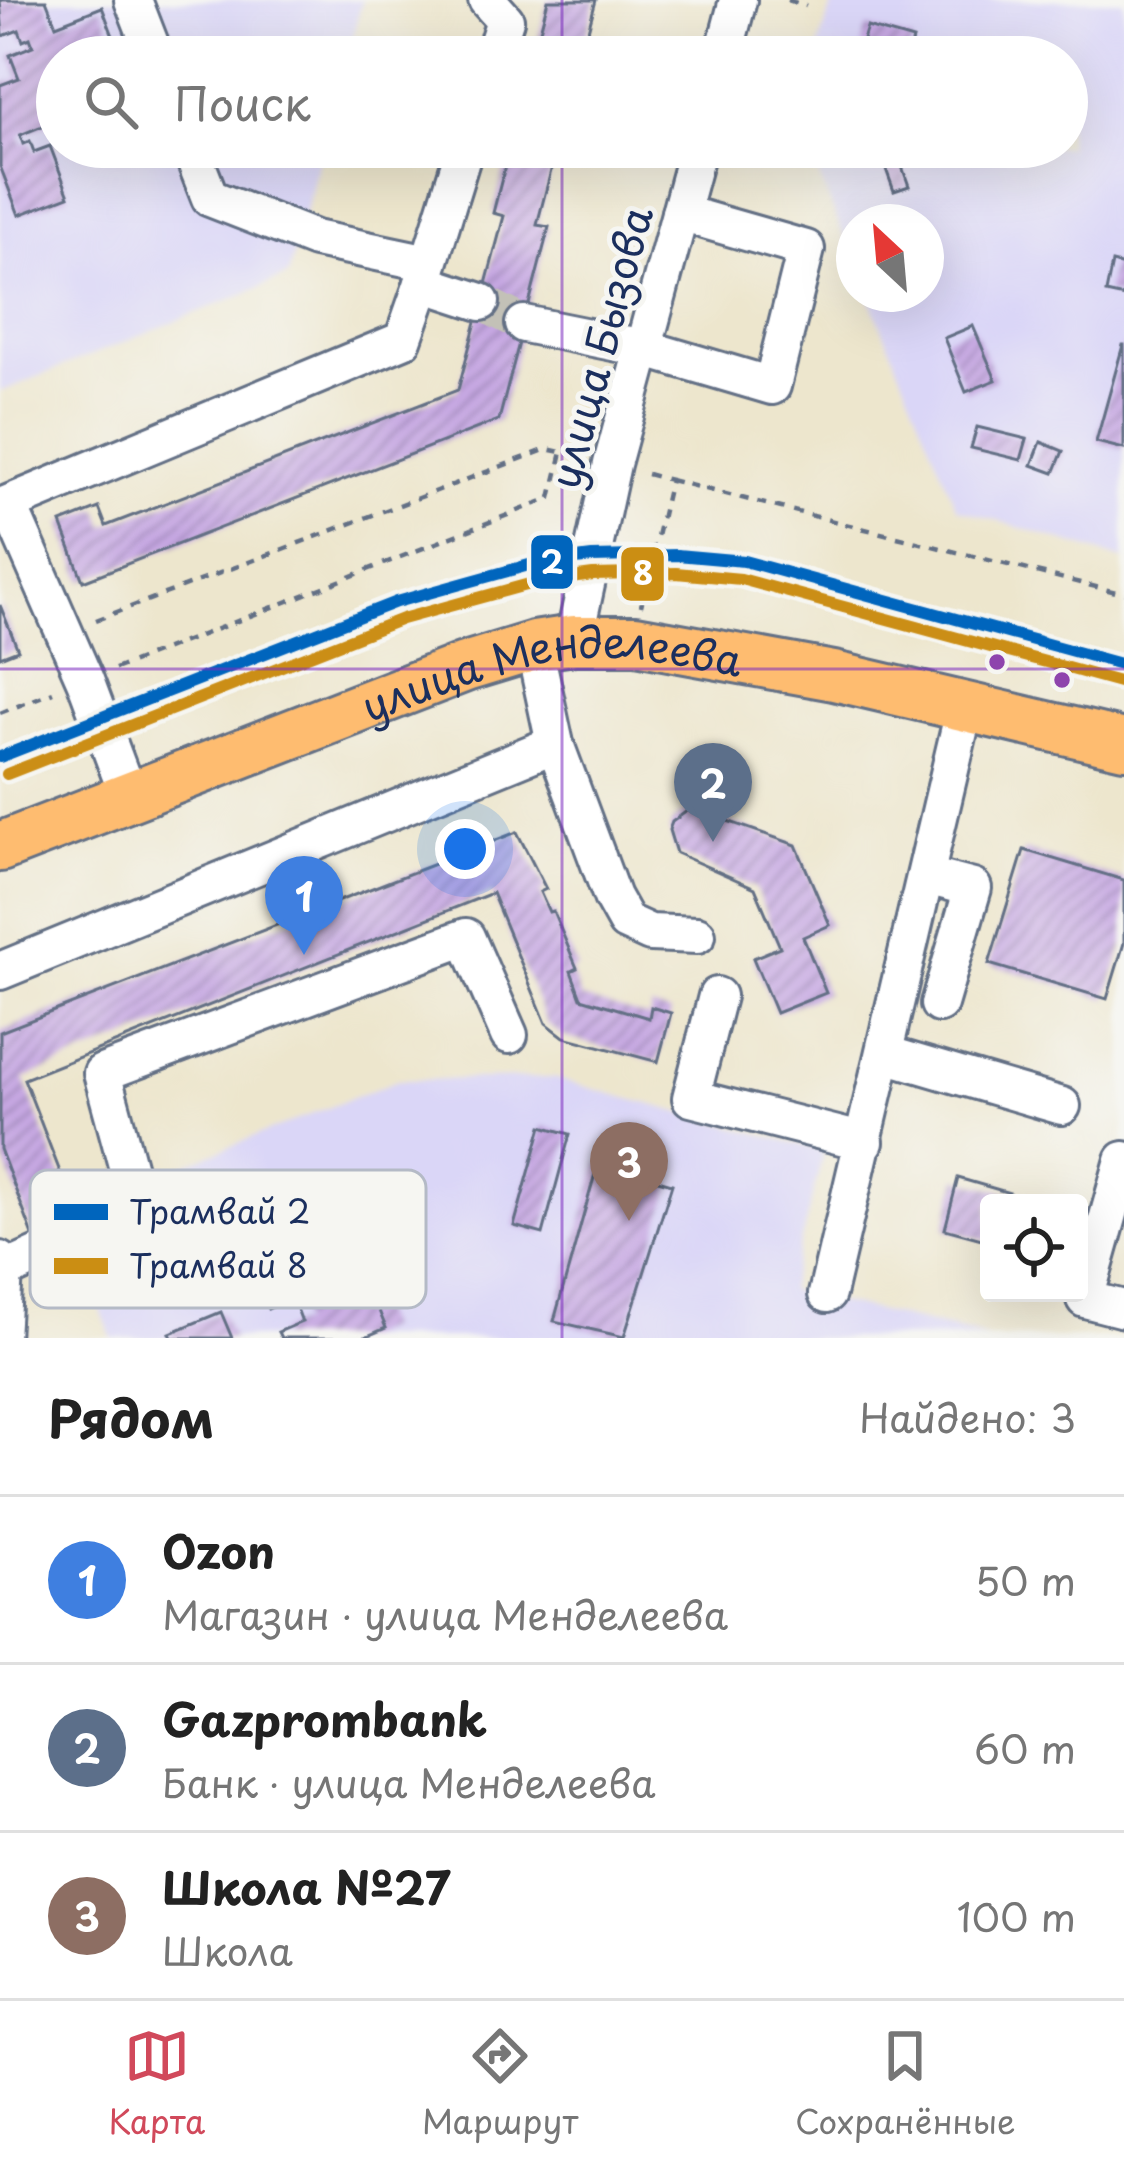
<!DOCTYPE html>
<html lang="ru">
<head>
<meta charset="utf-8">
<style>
	body { margin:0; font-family:"Playpen Sans",sans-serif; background:#f6f6f6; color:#222 }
	.controls { position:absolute; right:36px; bottom:36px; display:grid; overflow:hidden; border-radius:12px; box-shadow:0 12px 48px #0002 }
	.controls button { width:108px; height:108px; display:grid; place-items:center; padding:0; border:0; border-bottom:3px solid #e0e0e0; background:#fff; color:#222; font:60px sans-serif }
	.compass { position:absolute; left:836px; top:204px; width:108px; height:108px; border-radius:50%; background:#fff; box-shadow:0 12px 48px #0002; rotate:334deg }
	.you { position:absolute; left:465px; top:849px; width:42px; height:42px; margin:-30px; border:9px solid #fff; border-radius:50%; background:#1a73e8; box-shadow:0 0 0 18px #1a73e833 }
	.badge { display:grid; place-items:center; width:78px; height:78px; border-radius:50%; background:#d1495b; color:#fff; font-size:39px; font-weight:700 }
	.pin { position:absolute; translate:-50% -99px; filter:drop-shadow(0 3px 6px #0008) }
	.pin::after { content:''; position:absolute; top:63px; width:42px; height:36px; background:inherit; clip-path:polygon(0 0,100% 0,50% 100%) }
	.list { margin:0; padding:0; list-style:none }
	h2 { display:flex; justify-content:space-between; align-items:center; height:156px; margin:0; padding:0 48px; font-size:51px }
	h2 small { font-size:39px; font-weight:400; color:#767676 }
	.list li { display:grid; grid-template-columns:78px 1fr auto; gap:36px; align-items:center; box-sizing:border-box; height:168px; padding:0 48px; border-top:3px solid #e0e0e0 }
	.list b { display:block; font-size:45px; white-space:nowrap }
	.list p { margin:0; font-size:39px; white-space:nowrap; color:#767676 }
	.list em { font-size:39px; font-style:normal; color:#767676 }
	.icon { flex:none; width:66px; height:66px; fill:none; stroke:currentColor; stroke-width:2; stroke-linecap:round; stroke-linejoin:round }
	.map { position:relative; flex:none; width:1124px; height:1338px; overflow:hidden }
	.search { position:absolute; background:#fff; box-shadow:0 12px 48px #0002; left:36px; right:36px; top:36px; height:132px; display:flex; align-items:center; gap:30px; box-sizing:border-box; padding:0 42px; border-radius:66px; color:#767676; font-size:45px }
	.sheet { height:660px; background:#fff }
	nav { display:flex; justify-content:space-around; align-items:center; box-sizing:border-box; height:168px; border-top:3px solid #e0e0e0; background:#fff; font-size:33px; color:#767676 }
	nav a { display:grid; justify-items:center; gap:6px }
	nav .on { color:#d1495b }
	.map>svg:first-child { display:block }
	.built { fill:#dad6f7 }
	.building { fill:url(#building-hatch) }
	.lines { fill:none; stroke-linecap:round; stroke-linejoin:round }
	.minor-tunnel { stroke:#c3c1b7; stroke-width:36; stroke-dasharray:36 18; stroke-linecap:butt }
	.minor-casing { stroke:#646f85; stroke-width:42 }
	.major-casing { stroke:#646f85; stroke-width:54 }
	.path { stroke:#646f85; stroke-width:4.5; stroke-dasharray:9 9; stroke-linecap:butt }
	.minor { stroke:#fff; stroke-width:36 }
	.major { stroke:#febc70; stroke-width:48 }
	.tram-1-casing { stroke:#f6f6f2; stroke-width:21 }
	.tram-2-casing { stroke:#f6f6f2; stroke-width:21 }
	.tram-1 { stroke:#0065bd; stroke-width:12 }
	.tram-2 { stroke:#cb8e13; stroke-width:12 }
	.grid { fill:none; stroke:#7b2cbf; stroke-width:3; stroke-opacity:0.55 }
	.bus-dot { fill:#8e44ad; stroke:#f6f6f2; stroke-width:4.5 }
	.labels { text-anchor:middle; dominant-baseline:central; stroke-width:10; stroke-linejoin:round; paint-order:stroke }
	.street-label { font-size:42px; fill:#1b2f5e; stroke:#f6f6f2 }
	.key { fill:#f6f6f2; stroke:#b4bac6; stroke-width:3 }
	.key-label { font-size:33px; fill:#1b2f5e }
	.line-badge { stroke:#f6f6f2; stroke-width:4.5 }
	.badge-label { font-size:33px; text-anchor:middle; font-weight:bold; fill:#fff }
</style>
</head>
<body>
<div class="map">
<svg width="1124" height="1338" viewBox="0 0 1124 1338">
	<defs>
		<pattern id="building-hatch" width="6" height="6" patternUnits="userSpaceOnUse" patternTransform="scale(3)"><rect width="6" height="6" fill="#c6a7e2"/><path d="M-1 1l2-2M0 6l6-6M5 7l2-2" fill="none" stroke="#a088ba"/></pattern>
	</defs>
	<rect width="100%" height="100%" fill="#f6f6f2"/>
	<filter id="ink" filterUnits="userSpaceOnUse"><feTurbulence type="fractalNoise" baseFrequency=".00833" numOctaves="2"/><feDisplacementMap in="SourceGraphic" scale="24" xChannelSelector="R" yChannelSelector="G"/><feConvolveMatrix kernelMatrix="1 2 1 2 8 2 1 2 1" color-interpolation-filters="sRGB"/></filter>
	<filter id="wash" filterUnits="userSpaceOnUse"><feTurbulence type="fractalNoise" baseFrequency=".004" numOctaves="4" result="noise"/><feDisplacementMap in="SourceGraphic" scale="48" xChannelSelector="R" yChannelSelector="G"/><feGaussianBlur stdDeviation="2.7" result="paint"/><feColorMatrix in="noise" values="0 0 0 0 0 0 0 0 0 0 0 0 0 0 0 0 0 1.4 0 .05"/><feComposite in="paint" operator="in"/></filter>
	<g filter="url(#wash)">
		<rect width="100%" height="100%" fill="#ede6cd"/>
		<!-- built -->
		<g class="built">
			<polygon points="0,0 362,0 347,57 57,57 57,147 322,147 288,276 0,392"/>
			<polygon points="834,0 1124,0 1124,560 957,508 868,294 926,294 926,222 854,222 854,261 807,147 1067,147 1067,57 815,57"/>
			<polygon points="553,1078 824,1151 788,1290 989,1338 112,1338 82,1261 175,1224 156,1176 398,1080"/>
		</g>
		<g id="blocks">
			<!-- building -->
			<g class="building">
				<polygon points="0,0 46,0 56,25 102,7 121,57 57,57 57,120 20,135 23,144 30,141 34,152 50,146 69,196 19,215 0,166 0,85 19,78 10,55 33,46 30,38 23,41 19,30 3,36"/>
				<polygon points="548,0 596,0 581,57 533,57"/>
				<polygon points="867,27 913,40 908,57 861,46"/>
				<polygon points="510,147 557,147 537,225 549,227 499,420 83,581 61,523 99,508 106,526 458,390 504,216 493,213"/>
				<polygon points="878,147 895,147 909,186 894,191"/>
				<polygon points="1112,263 1124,266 1124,297 1106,293"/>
				<polygon points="973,326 996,380 966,392 944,338"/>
				<polygon points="1123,345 1124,345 1124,449 1096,442"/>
				<polygon points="977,427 1027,439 1021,460 971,448"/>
				<polygon points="1041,442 1063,451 1054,473 1032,465"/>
				<polygon points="0,605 18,650 0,657"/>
				<polygon points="687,811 699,811 796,845 830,925 803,937 826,993 776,1013 753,958 780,947 755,888 676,853 669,830 672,822"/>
				<polygon points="517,832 546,889 540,892 549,912 553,911 577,968 571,971 581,998 649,1018 651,1007 671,1013 658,1062 564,1037 546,1023 492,893 24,1079 79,1221 34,1238 0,1149 0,1032"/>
				<polygon points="1024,850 1124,880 1124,943 1107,999 989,964"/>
				<polygon points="542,1126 570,1134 543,1234 514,1226"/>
				<polygon points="598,1163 672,1184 624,1337 554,1321"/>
				<polygon points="958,1178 1010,1193 1007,1203 989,1203 989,1241 945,1229"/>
				<polygon points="299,1239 323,1297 366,1279 386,1328 363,1338 281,1338 278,1332 302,1322 293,1298 268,1309 248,1260"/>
				<polygon points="221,1312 232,1338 172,1338 170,1333"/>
			</g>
		</g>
	</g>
	<g filter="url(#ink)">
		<use href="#blocks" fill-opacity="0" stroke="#646f85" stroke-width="3"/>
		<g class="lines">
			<!-- minor-tunnel -->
			<polyline class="minor-tunnel" points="481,302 524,324"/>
			<!-- minor casing -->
			<g class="minor-casing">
				<g id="minor">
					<polyline points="133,0 155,57"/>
					<polyline points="487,0 505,20 493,57"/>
					<polyline points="723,57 738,0"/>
					<polyline points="190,147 210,198 315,239 429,263"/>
					<polyline points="423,283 465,147"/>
					<polyline points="524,324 643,348 772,386 806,249 680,213"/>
					<polyline points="574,640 612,464 698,147"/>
					<polyline points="534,646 555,744 612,897 626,922 650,933 697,935"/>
					<polyline points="129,798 85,680 8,504 403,340 423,283 481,302"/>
					<polyline points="927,876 973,888 939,1004"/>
					<polyline points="0,971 555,744"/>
					<polyline points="717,996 691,1098 865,1142"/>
					<polyline points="885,1054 1062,1106"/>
					<polyline points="1124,1160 1085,1299 1124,1309"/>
					<polyline points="0,1260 4,1271 0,1338"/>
					<polyline points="4,1271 139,1210 102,1073 466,937 509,1035"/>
					<polyline points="827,1294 965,706"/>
				</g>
			</g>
			<!-- major casing -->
			<g class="major-casing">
				<g id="major">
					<path id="s1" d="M0 847 465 667 534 646 574 640H636L834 676 1124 744"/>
				</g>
			</g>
			<!-- path -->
			<g class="path">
				<polyline points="788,0 806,6"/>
				<polyline points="670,480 1124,594"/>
				<polyline points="641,606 670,480 643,473"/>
				<polyline points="96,620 547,449 580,456"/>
				<polyline points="115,669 551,498 562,452"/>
				<polyline points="0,713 53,692"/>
			</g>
			<!-- minor -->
			<use href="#minor" class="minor"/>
			<!-- major -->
			<use href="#major" class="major"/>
			<!-- tram-1 casing -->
			<g class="tram-1-casing">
				<polyline id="tram-1" points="0,757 396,602 529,565 592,557 677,555 744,561 1124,665"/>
			</g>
			<!-- tram-2 casing -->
			<g class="tram-2-casing">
				<polyline id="tram-2" points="7,774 402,619 533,583 593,575 676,573 741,579 1119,682"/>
			</g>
			<!-- tram-1 -->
			<use href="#tram-1" class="tram-1"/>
			<!-- tram-2 -->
			<use href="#tram-2" class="tram-2"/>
		</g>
	</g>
	<!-- grid -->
	<path class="grid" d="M562 0V57M562 147V1338M0 669H1124"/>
	<!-- markers -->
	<g class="bus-dot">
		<circle cx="997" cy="662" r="10"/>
		<circle cx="1062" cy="680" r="10"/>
	</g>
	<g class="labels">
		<!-- street labels -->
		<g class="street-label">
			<text transform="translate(599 347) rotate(-75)">улица Бызова</text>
			<text stroke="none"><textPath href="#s1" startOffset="585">улица Менделеева</textPath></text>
		</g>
	</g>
	<!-- legend -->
	<rect x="30" y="1170" width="396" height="138" rx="18" class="key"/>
	<rect x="54" y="1204" width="54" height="16" fill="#0065bd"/>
	<rect x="54" y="1258" width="54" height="16" fill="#cb8e13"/>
	<g class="key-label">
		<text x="129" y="1224">Трамвай 2</text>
		<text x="129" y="1278">Трамвай 8</text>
	</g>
	<g class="line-badge">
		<rect x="529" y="533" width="46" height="58" rx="12" fill="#0065bd"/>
		<rect x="619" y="545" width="47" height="58" rx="12" fill="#cb8e13"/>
	</g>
	<g class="badge-label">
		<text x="552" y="574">2</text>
		<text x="643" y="585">8</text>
	</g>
</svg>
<div class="controls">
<button><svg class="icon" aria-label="locate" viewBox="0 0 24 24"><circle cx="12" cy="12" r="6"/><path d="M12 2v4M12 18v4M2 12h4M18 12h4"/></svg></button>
</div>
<svg class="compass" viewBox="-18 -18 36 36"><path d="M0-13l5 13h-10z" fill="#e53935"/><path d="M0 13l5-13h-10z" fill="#767676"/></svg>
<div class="you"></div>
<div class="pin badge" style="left:304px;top:955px;background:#3f7fe0">1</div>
<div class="pin badge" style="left:713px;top:842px;background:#5c6f8a">2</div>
<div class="pin badge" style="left:629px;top:1221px;background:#8d6e63">3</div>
<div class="search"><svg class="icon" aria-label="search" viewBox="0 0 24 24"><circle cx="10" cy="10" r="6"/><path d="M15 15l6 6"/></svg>Поиск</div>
</div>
<section class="sheet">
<h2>Рядом<small>Найдено: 3</small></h2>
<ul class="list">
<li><span class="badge" style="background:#3f7fe0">1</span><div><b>Ozon</b><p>Магазин · улица Менделеева</p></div><em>50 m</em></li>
<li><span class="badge" style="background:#5c6f8a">2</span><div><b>Gazprombank</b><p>Банк · улица Менделеева</p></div><em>60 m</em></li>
<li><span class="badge" style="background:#8d6e63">3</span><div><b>Школа №27</b><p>Школа</p></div><em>100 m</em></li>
</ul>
</section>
<nav>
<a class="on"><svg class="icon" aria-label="map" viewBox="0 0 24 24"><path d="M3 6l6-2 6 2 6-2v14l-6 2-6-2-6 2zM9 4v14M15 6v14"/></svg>Карта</a>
<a><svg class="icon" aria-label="directions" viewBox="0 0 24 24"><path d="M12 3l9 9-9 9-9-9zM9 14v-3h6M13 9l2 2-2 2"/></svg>Маршрут</a>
<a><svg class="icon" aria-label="saved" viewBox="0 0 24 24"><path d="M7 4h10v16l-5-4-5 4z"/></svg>Сохранённые</a>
</nav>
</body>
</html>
